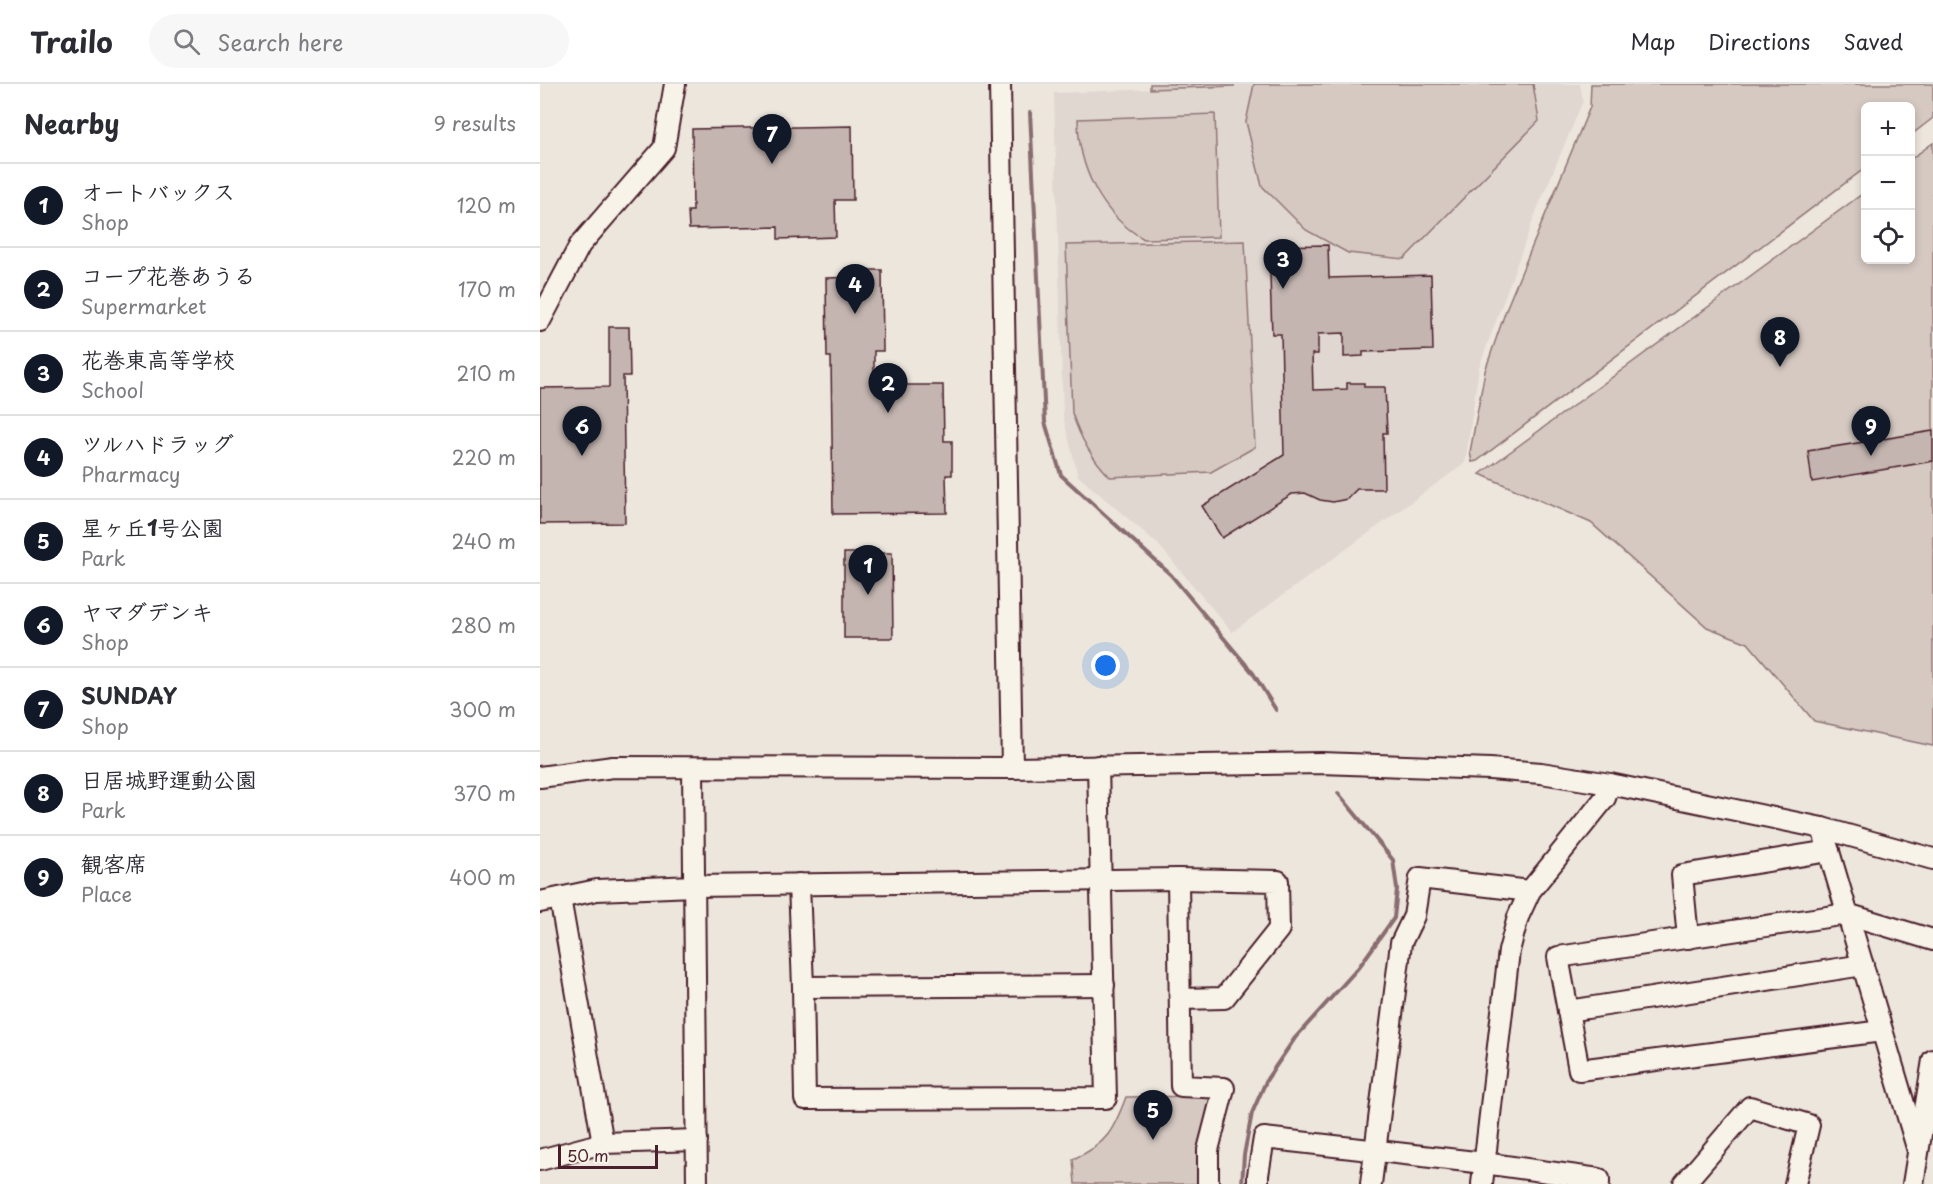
<!DOCTYPE html>
<html lang="en">
<head>
<meta charset="utf-8">
<style>
	body { margin:0; font-family:"Playpen Sans","Klee One",sans-serif; background:#f7f7f7; color:#2b2b33 }
	.controls { position:absolute; right:18px; top:18px; display:grid; overflow:hidden; border-radius:9px; box-shadow:0 3px 9px #0003 }
	.controls button { width:54px; height:54px; display:grid; place-items:center; padding:0; border:0; border-bottom:2px solid #e1e1e2; background:#fff; color:#2b2b33; font:30px sans-serif }
	.scale { position:absolute; left:18px; bottom:15px; width:100px; box-sizing:border-box; padding-left:6px; border:3px solid #4a1f2b; border-top:0; font-size:16px; line-height:21px; white-space:nowrap; color:#4a1f2b; -webkit-text-stroke:4px #f7f3e8; paint-order:stroke }
	.you { position:absolute; left:566px; top:582px; width:21px; height:21px; margin:-15px; border:4px solid #fff; border-radius:50%; background:#1a73e8; box-shadow:0 0 0 9px #1a73e833 }
	.badge { display:grid; place-items:center; width:39px; height:39px; border-radius:50%; background:#111827; color:#fff; font-size:20px; font-weight:700 }
	.pin { position:absolute; translate:-50% -50px; filter:drop-shadow(0 2px 3px #0008) }
	.pin::after { content:''; position:absolute; top:32px; width:21px; height:18px; background:inherit; clip-path:polygon(0 0,100% 0,50% 100%) }
	.list { margin:0; padding:0; list-style:none }
	h2 { display:flex; justify-content:space-between; align-items:center; height:78px; margin:0; padding:0 24px; font-size:26px }
	h2 small { font-size:20px; font-weight:400; color:#7c7c81 }
	.list li { display:grid; grid-template-columns:39px 1fr auto; gap:18px; align-items:center; box-sizing:border-box; height:84px; padding:0 24px; border-top:2px solid #e1e1e2 }
	.list b { display:block; font-size:22px; white-space:nowrap }
	.list p { margin:0; font-size:20px; white-space:nowrap; color:#7c7c81 }
	.list em { font-size:20px; font-style:normal; color:#7c7c81 }
	.icon { flex:none; width:33px; height:33px; fill:none; stroke:currentColor; stroke-width:2; stroke-linecap:round; stroke-linejoin:round }
	.map { position:relative; flex:none; width:1393px; height:1100px; overflow:hidden }
	header { display:flex; align-items:center; gap:36px; box-sizing:border-box; height:84px; padding:0 30px; background:#fff; border-bottom:2px solid #e1e1e2 }
	header strong { font-size:28px }
	nav { display:flex; gap:33px; margin-inline-start:auto; font-size:21px }
	.search { width:420px; height:54px; background:#f7f7f7; display:flex; align-items:center; gap:15px; box-sizing:border-box; padding:0 21px; border-radius:33px; color:#7c7c81; font-size:22px }
	main { display:flex }
	aside { flex:1; background:#fff }
	.map>svg:first-child { display:block }
	.built { fill:#e0d7d0 }
	.green { fill:#d5c9c2; stroke:#907476; stroke-width:1.5 }
	.lines { fill:none; stroke-linecap:round; stroke-linejoin:round }
	.stream { stroke:#896c6f; stroke-width:4 }
	.building { fill:#c4b5b0; stroke:#4a1f2b; stroke-width:1.5 }
	.minor-casing { stroke:#4a1f2b; stroke-width:24 }
	.minor { stroke:#f7f3e8; stroke-width:20 }
</style>
</head>
<body>
<header>
<strong>Trailo</strong>
<div class="search"><svg class="icon" aria-label="search" viewBox="0 0 24 24"><circle cx="10" cy="10" r="6"/><path d="M15 15l6 6"/></svg>Search here</div>
<nav><a>Map</a><a>Directions</a><a>Saved</a></nav>
</header>
<main>
<aside>
<h2>Nearby<small>9 results</small></h2>
<ul class="list">
<li><span class="badge">1</span><div><b>オートバックス</b><p>Shop</p></div><em>120 m</em></li>
<li><span class="badge">2</span><div><b>コープ花巻あうる</b><p>Supermarket</p></div><em>170 m</em></li>
<li><span class="badge">3</span><div><b>花巻東高等学校</b><p>School</p></div><em>210 m</em></li>
<li><span class="badge">4</span><div><b>ツルハドラッグ</b><p>Pharmacy</p></div><em>220 m</em></li>
<li><span class="badge">5</span><div><b>星ヶ丘1号公園</b><p>Park</p></div><em>240 m</em></li>
<li><span class="badge">6</span><div><b>ヤマダデンキ</b><p>Shop</p></div><em>280 m</em></li>
<li><span class="badge">7</span><div><b>SUNDAY</b><p>Shop</p></div><em>300 m</em></li>
<li><span class="badge">8</span><div><b>日居城野運動公園</b><p>Park</p></div><em>370 m</em></li>
<li><span class="badge">9</span><div><b>観客席</b><p>Place</p></div><em>400 m</em></li>
</ul>
</aside>
<div class="map">
<svg width="1393" height="1100" viewBox="0 0 1393 1100">
	<rect width="100%" height="100%" fill="#ece6dd"/>
	<filter id="ink" filterUnits="userSpaceOnUse"><feTurbulence type="fractalNoise" baseFrequency=".0167" numOctaves="2"/><feDisplacementMap in="SourceGraphic" scale="12" xChannelSelector="R" yChannelSelector="G"/><feConvolveMatrix kernelMatrix="1 2 1 2 8 2 1 2 1" color-interpolation-filters="sRGB"/></filter>
	<g filter="url(#ink)">
		<!-- built -->
		<polygon class="built" points="694,0 1040,0 1043,17 996,128 939,283 925,379 692,548 618,460 538,392 523,332 514,9 694,2"/>
		<!-- green -->
		<g class="green">
			<polygon points="610,0 694,0 694,2 610,5"/>
			<polygon points="714,0 993,0 999,37 864,175 808,169 766,146 722,102 706,38"/>
			<polygon points="1051,0 1393,0 1393,34 1371,51 1370,22 1326,22 1325,84 937,377 932,378 930,368 945,287 967,223 1050,23"/>
			<path d="M675 30 679 153 604 155C561 131 538 83 538 35Z"/>
			<polygon points="1393,59 1393,662 1274,637 1208,559 1167,543 1051,439 940,390 1325,108 1326,176 1370,176 1371,75"/>
			<path d="M705 157 715 363 671 388 570 393C551 373 541 356 532 329L526 161Z"/>
			<path d="M676 1012 659 1100H535L533 1075C567 1061 574 1045 586 1013Z"/>
		</g>
		<g class="lines">
			<!-- stream -->
			<g class="stream">
				<polyline points="490,28 505,338 521,391 631,491 713,589 736,626"/>
				<polyline points="702,1100 704,1071 712,1029 727,995 755,954 819,883 854,834 857,805 853,776 798,709"/>
			</g>
		</g>
		<!-- building -->
		<g class="building">
			<polygon points="312,42 313,116 295,116 296,153 238,155 238,143 149,145 148,127 153,127 152,45"/>
			<polygon points="788,161 789,194 891,191 893,266 823,268 823,272 804,273 804,249 778,250 778,270 772,270 773,306 807,305 807,299 824,299 824,303 845,303 847,349 843,349 844,405 817,405 807,415 793,418 780,416 765,409 752,410 682,454 662,422 744,371 741,250 732,250 729,162"/>
			<polygon points="323,186 342,186 343,267 334,267 334,301 403,301 404,357 412,357 412,391 406,391 407,429 293,430 291,273 287,273 286,194 323,193"/>
			<polygon points="69,243 89,243 90,292 83,292 85,439 0,440 0,304 69,303"/>
			<polygon points="1393,347 1393,377 1272,398 1268,367"/>
			<polygon points="304,469 352,469 353,554 304,554"/>
		</g>
		<g class="lines">
			<!-- minor casing -->
			<g class="minor-casing">
				<g id="minor">
					<polyline points="460,0 472,684"/>
					<polyline points="0,237 40,161 124,64 135,0"/>
					<polyline points="153,684 157,1100"/>
					<polyline points="0,693 73,683 472,684 781,679 950,685 1001,689 1070,700 1282,744 1393,775"/>
					<polyline points="1282,744 1378,1067"/>
					<polyline points="638,795 738,797 739,845 684,914 640,915"/>
					<polyline points="259,800 263,903 265,1015 566,1014 558,682"/>
					<polyline points="0,818 57,806 154,802 638,795 641,1002 684,1004 668,1066 668,1100"/>
					<polyline points="1148,854 1142,791 1289,767"/>
					<polyline points="263,903 564,901"/>
					<polyline points="1028,927 1323,881"/>
					<polyline points="1342,947 1039,986 1018,873 1307,830 1393,856"/>
					<polyline points="63,1059 157,1056"/>
					<polyline points="0,1076 63,1059 20,814"/>
					<polyline points="718,1100 718,1091 724,1054 944,1079 1059,1095 1059,1100"/>
					<polyline points="831,1100 861,859 874,832 880,794 990,807"/>
					<polyline points="942,1100 969,867 978,833 990,807 1065,714 1070,700"/>
					<polyline points="1144,1100 1210,1023 1269,1041 1255,1100"/>
					<polyline points="1373,1100 1393,976"/>
				</g>
			</g>
			<!-- minor -->
			<use href="#minor" class="minor"/>
		</g>
	</g>
</svg>
<div class="controls">
<button>+</button>
<button>−</button>
<button><svg class="icon" aria-label="locate" viewBox="0 0 24 24"><circle cx="12" cy="12" r="6"/><path d="M12 2v4M12 18v4M2 12h4M18 12h4"/></svg></button>
</div>
<div class="scale">50 m</div>
<div class="you"></div>
<div class="pin badge" style="left:328px;top:511px">1</div>
<div class="pin badge" style="left:348px;top:329px">2</div>
<div class="pin badge" style="left:743px;top:205px">3</div>
<div class="pin badge" style="left:315px;top:230px">4</div>
<div class="pin badge" style="left:613px;top:1056px">5</div>
<div class="pin badge" style="left:42px;top:372px">6</div>
<div class="pin badge" style="left:232px;top:80px">7</div>
<div class="pin badge" style="left:1240px;top:283px">8</div>
<div class="pin badge" style="left:1331px;top:372px">9</div>
</div>
</main>
</body>
</html>
